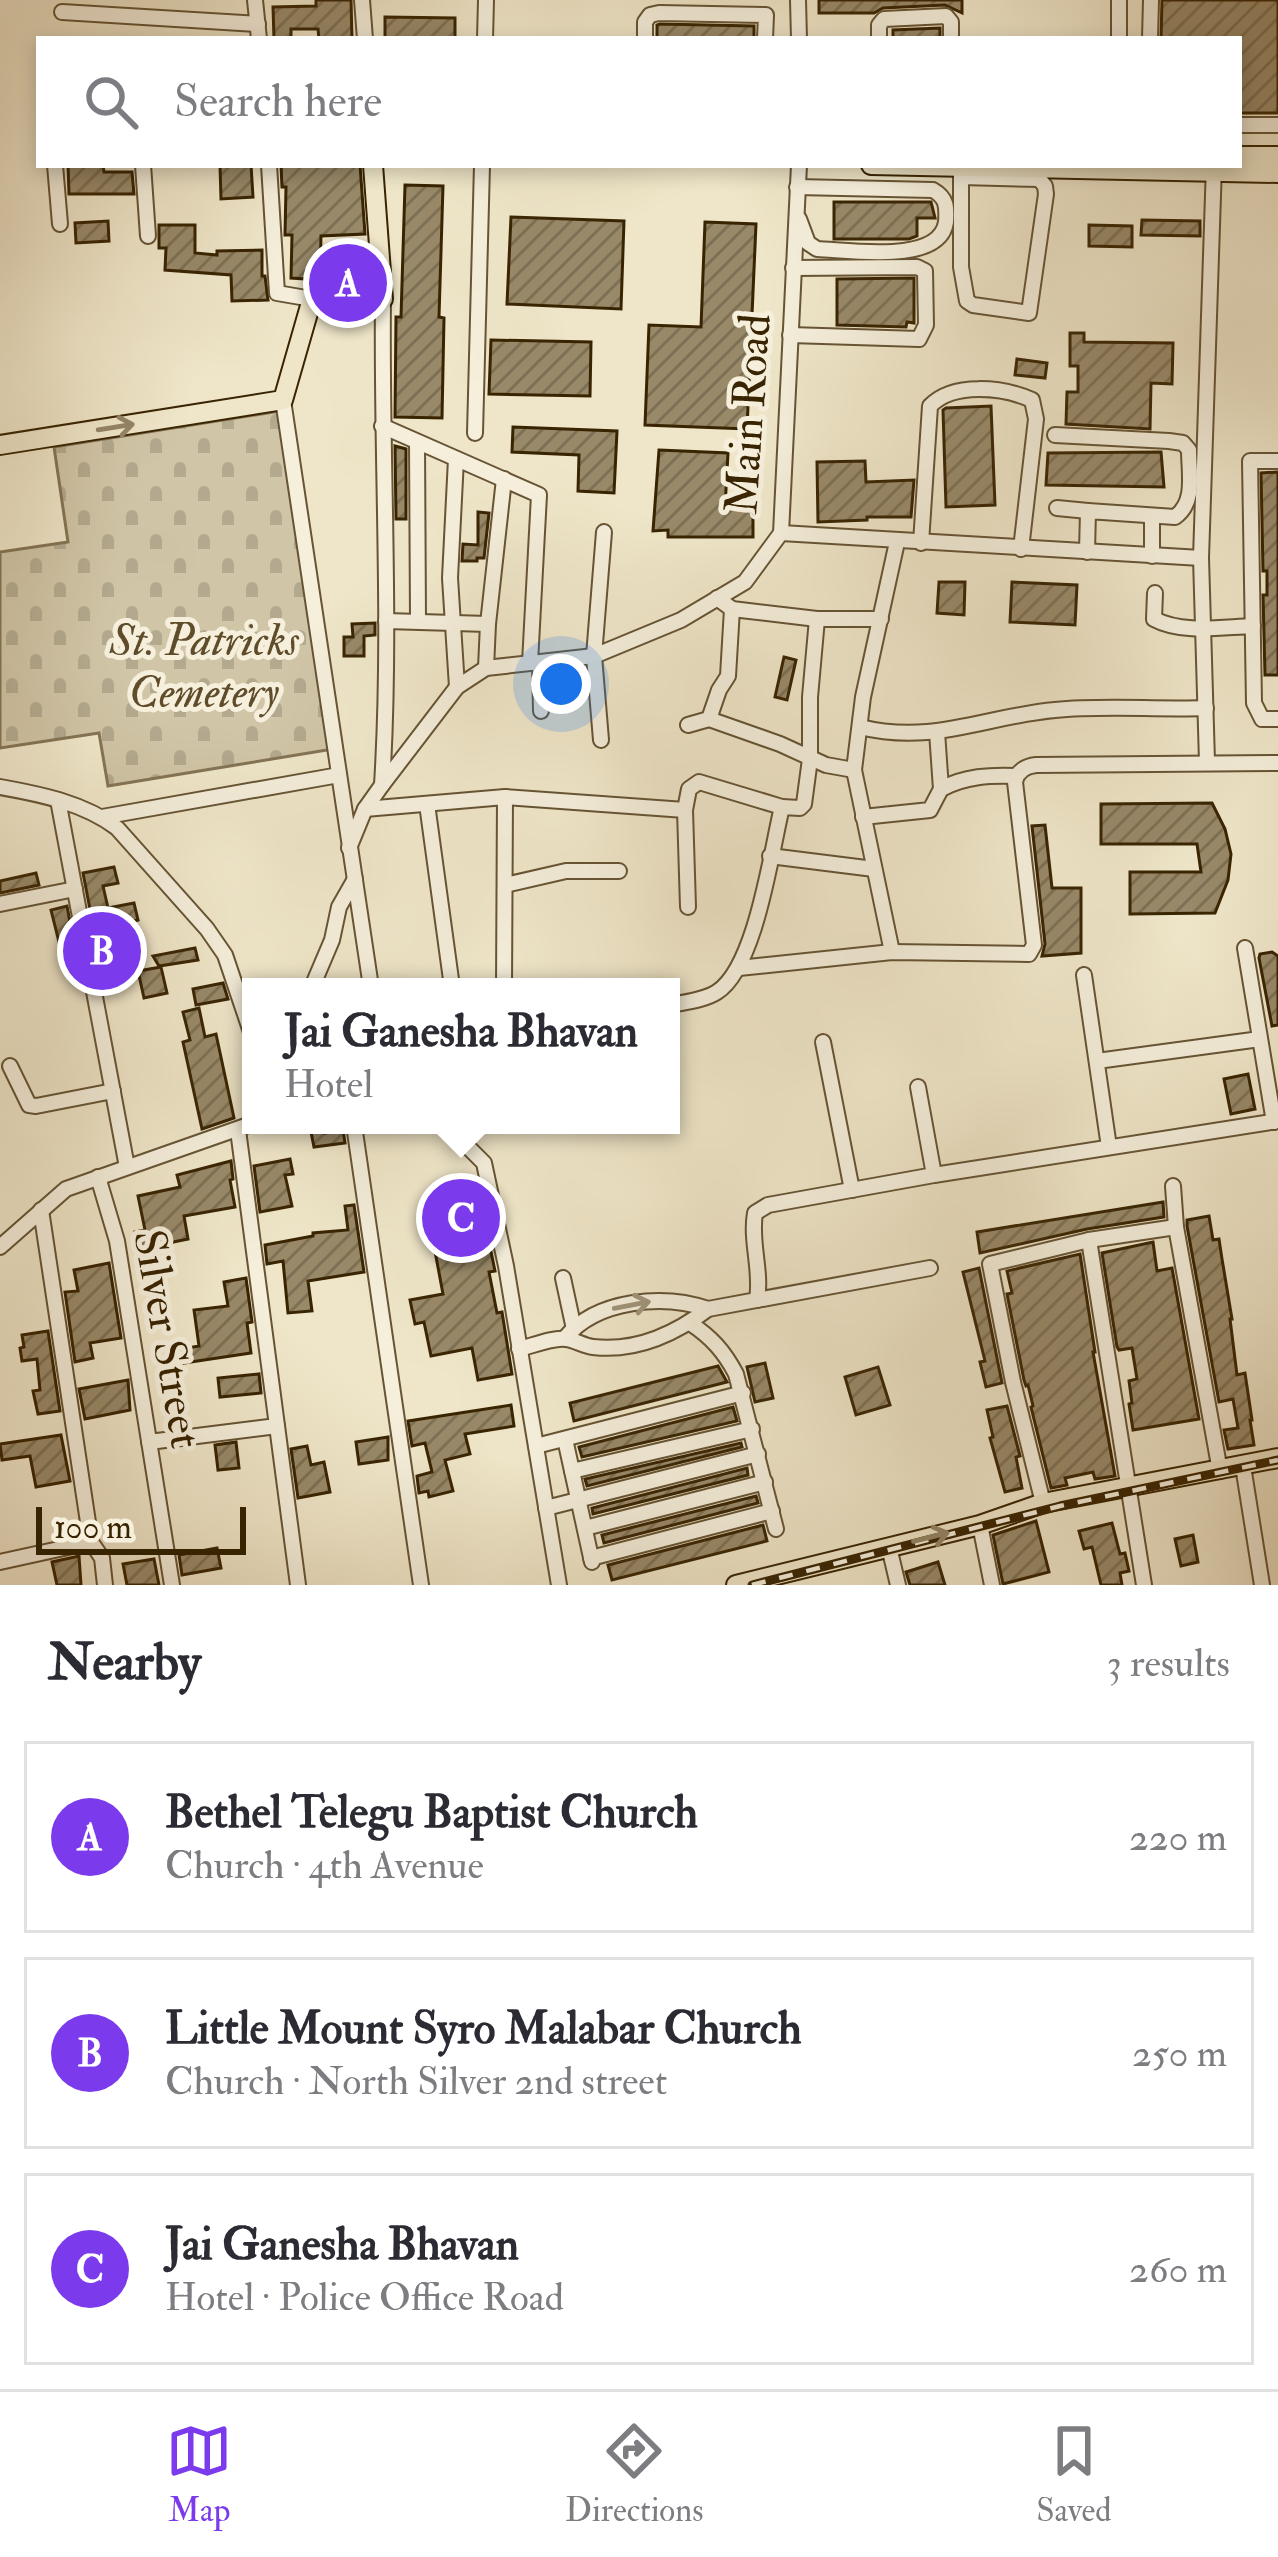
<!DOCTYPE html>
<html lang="en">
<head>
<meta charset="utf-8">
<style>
	body { margin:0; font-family:"IM FELL Double Pica",serif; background:#f2f2f3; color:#2b2b33 }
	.scale { position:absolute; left:36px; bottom:30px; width:210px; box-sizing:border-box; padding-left:12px; border:6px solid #392402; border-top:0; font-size:33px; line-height:42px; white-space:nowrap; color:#392402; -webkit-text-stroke:9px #f5efdc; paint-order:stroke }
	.you { position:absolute; left:561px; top:684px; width:42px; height:42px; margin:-30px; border:9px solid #fff; border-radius:50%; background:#1a73e8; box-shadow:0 0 0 18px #1a73e833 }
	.badge { display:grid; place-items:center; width:78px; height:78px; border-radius:50%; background:#7c3aed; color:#fff; font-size:39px; font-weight:700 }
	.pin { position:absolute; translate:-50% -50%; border:6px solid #fff; box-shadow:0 3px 12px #0006 }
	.popup { position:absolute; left:242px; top:978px; width:438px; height:156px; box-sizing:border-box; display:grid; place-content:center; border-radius:0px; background:#fff; filter:drop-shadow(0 3px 9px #0005); font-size:39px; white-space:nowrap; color:#7c7c81 }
	.popup b { font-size:45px; color:#2b2b33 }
	.popup::after { content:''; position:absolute; left:50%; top:100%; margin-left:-24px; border:24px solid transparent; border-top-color:#fff }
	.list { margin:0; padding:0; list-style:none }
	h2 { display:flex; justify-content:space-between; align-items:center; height:156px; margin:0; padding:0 48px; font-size:51px }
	h2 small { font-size:39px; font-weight:400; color:#7c7c81 }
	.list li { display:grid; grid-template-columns:78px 1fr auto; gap:36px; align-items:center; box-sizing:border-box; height:192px; margin:0 24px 24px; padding:0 24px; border:3px solid #e1e1e2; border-radius:0px }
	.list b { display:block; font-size:45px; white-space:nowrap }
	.list p { margin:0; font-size:39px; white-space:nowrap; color:#7c7c81 }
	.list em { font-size:39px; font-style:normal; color:#7c7c81 }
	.icon { flex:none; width:66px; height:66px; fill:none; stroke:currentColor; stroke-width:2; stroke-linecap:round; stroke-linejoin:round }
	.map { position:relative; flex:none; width:1278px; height:1585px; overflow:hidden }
	.search { position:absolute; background:#fff; box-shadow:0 6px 18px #0003; left:36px; right:36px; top:36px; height:132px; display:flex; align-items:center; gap:30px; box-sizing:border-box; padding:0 42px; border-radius:0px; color:#7c7c81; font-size:45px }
	.sheet { height:804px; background:#fff }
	nav { display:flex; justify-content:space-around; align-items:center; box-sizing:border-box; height:168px; border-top:3px solid #e1e1e2; background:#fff; font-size:33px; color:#7c7c81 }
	nav a { display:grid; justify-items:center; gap:6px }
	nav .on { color:#7c3aed }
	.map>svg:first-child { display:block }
	.cemetery { fill:url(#cemetery-stones); stroke:#847454; stroke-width:3 }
	.building { fill:url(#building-hatch); stroke:#392402; stroke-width:3 }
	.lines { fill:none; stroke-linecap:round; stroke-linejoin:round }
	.minor-casing { stroke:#665434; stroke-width:18 }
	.major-casing { stroke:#392402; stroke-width:22 }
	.minor { stroke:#f5efdc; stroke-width:14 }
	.major { stroke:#efe6c9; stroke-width:18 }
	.rail-casing { stroke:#392402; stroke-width:9 }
	.rail { stroke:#f5efdc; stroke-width:4.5; stroke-dasharray:14; stroke-linecap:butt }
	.oneway { stroke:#948566 }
	.oneway2 { stroke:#a0947a }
	.labels { text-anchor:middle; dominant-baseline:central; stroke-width:10; stroke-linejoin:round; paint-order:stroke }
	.street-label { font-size:45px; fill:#392402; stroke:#f5efdc }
	.park-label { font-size:45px; font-style:italic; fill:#5f4c2b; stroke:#f5efdc }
</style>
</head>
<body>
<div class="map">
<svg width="1278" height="1585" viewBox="0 0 1278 1585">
	<defs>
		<pattern id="cemetery-stones" width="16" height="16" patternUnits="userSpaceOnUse" patternTransform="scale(3)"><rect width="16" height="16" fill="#d0c5a7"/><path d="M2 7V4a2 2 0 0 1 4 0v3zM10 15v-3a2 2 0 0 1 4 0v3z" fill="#b3a98e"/></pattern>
		<pattern id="building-hatch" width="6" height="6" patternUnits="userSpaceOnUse" patternTransform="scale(3)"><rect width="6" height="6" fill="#988969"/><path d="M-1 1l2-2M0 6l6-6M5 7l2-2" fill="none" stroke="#7d7054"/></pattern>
	</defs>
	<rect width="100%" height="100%" fill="#efe6c9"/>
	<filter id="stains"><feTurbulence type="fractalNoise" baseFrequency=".00167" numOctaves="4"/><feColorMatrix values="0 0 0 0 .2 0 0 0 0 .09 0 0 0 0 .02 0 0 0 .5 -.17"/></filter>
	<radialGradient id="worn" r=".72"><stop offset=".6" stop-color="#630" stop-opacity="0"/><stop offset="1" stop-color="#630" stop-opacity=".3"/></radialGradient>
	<!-- cemetery -->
	<polygon class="cemetery" points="280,411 333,749 108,786 99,733 0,748 0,552 68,542 54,447"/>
	<!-- building -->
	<g class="building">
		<polygon points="316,0 351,0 352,39 319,39 318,29 291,29 291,39 274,39 273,7 316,6"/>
		<polygon points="819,0 962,0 962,13 945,5 883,8 874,13 819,13"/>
		<polygon points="1162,0 1278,0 1278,113 1239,113 1239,39 1161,39"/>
		<polygon points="385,17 455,18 455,39 385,39"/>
		<polygon points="660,24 754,26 754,39 657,39 657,25"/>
		<polygon points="940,28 940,39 893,39 893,30"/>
		<polygon points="68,165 103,165 104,172 132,172 134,194 69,194"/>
		<polygon points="220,165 251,165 253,197 221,199"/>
		<polygon points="281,165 360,165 365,234 321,236 320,280 291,278 292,235 285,235 286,187 282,187"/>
		<polygon points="405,185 443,186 439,317 444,318 442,418 395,417 396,317 401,317"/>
		<polygon points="834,202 931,202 935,218 917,218 917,236 909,239 834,239"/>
		<polygon points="511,217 624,221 621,309 507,304"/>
		<polygon points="1142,220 1200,221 1200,236 1141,235"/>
		<polygon points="108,221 109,241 76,243 75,223"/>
		<polygon points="705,222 756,224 747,429 645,425 649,325 701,327"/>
		<polygon points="159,225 195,225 195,253 217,255 217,251 262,250 262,276 265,276 268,300 232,301 231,275 165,270 166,248 159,248"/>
		<polygon points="1089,225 1132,226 1132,247 1089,246"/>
		<polygon points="914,278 914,323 907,322 906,327 837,325 837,279"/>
		<polygon points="1070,333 1084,333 1084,342 1173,343 1172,384 1151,383 1150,429 1066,424 1067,392 1078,392 1078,366 1070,366"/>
		<polygon points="491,340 591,342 590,396 489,394"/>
		<polygon points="1017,359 1047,363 1045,378 1015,375"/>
		<polygon points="991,406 995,505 946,507 943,410 946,408"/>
		<polygon points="513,427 617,431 614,493 578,491 579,455 512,452"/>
		<polygon points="395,446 406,449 406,519 396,519"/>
		<polygon points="659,450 728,453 725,508 753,507 753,537 668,537 668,530 653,531"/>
		<polygon points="1161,452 1164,487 1046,485 1048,453"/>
		<polygon points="865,461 866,482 914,480 911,517 867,517 867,520 818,522 817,462"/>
		<polygon points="1278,472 1278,675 1265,675 1263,595 1267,595 1267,571 1263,571 1261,473"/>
		<polygon points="478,512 489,513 484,558 477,558 477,561 462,561 463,544 478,545"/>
		<polygon points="939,582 965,582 964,615 937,613"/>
		<polygon points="1012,582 1077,585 1075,625 1010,622"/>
		<polygon points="375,623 375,635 364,636 364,656 344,656 344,637 353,637 352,624"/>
		<polygon points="784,657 796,660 787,700 775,697"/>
		<polygon points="1212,803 1225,829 1231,854 1228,880 1215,913 1130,914 1130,872 1201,872 1197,844 1101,844 1101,804"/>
		<polygon points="1045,825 1052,888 1081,888 1081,953 1042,956 1045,944 1032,826"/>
		<polygon points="114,867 118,883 103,886 108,908 134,903 138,920 94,930 83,873"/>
		<polygon points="36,873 39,885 0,893 0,881"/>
		<polygon points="67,906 76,955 63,958 51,910"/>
		<polygon points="195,948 198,960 159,966 153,956"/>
		<polygon points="1272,952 1278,956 1278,1025 1272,1026 1259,958 1260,954"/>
		<polygon points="161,967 167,993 144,998 138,971"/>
		<polygon points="223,983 228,999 196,1005 193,989"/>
		<polygon points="199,1008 205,1037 216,1034 234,1118 202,1129 183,1042 190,1040 183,1012"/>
		<polygon points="1248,1074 1255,1109 1231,1114 1224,1079"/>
		<polygon points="325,1130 325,1133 343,1130 345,1143 314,1147 311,1132"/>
		<polygon points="290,1159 293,1174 285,1175 292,1206 260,1212 254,1166"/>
		<polygon points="231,1161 233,1179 230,1180 235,1207 184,1216 188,1239 139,1249 135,1232 145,1230 138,1196 180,1187 177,1175"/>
		<polygon points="1163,1202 1164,1217 1087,1229 980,1253 977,1232"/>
		<polygon points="354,1205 364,1272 308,1281 312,1311 288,1313 283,1261 267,1264 265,1245 313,1236 313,1233 348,1230 345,1206"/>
		<polygon points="1209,1216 1213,1240 1219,1239 1222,1259 1232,1319 1230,1319 1237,1375 1245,1373 1252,1420 1250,1420 1254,1445 1228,1449 1224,1430 1238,1428 1233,1399 1219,1402 1187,1226 1187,1220"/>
		<polygon points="473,1222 478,1249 490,1247 495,1271 489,1272 497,1313 502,1312 512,1374 478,1380 472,1348 431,1356 424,1322 415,1324 410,1300 443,1294 431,1230"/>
		<polygon points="1153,1242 1157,1271 1172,1268 1199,1419 1133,1430 1129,1404 1132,1403 1129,1381 1137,1379 1132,1348 1119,1350 1117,1347 1102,1253"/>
		<polygon points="1080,1254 1095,1352 1093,1352 1115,1476 1095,1479 1093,1472 1065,1478 1067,1485 1051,1488 1031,1407 1033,1406 1028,1385 1026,1386 1024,1380 1007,1294 1012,1293 1007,1271"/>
		<polygon points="109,1263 121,1338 90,1343 93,1358 75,1362 65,1292 78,1291 74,1270"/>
		<polygon points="979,1268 1002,1383 986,1387 980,1362 985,1361 963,1272"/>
		<polygon points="246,1278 252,1322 247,1323 251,1353 184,1363 182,1349 199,1346 194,1310 228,1306 224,1282"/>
		<polygon points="48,1331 60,1411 38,1414 33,1391 40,1390 37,1359 22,1361 20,1348 24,1347 22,1335"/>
		<polygon points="765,1363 773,1398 755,1402 747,1367"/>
		<polygon points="718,1366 727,1382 574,1421 570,1403"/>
		<polygon points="878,1367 890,1405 856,1415 845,1377"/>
		<polygon points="259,1374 261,1393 220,1397 218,1378"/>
		<polygon points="128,1380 130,1410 85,1419 79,1389"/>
		<polygon points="511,1405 514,1426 465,1434 470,1454 445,1460 453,1491 429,1497 428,1491 419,1493 417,1476 432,1472 425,1443 412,1446 408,1421"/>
		<polygon points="1007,1406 1020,1456 1016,1457 1022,1488 1005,1492 990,1438 993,1437 987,1410"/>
		<polygon points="733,1407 737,1421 582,1457 579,1447"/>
		<polygon points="61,1435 70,1481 36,1487 30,1456 2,1460 0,1444"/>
		<polygon points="388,1437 388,1460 359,1464 356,1442"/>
		<polygon points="236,1442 239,1468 218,1470 215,1445"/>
		<polygon points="741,1443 742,1447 587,1486 585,1479"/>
		<polygon points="307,1446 311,1465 324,1462 330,1492 298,1498 291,1449"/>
		<polygon points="747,1468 748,1475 593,1514 592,1508"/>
		<polygon points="756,1496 758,1503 604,1543 602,1535"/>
		<polygon points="1036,1521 1049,1572 1003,1584 993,1535"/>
		<polygon points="1112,1523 1120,1554 1125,1553 1129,1571 1120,1573 1122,1585 1101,1585 1092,1547 1084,1549 1079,1531"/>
		<polygon points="763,1525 767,1541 612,1580 608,1565"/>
		<polygon points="1193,1535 1198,1562 1181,1566 1175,1539"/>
		<polygon points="217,1548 221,1568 182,1575 179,1555"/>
		<polygon points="79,1556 81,1585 57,1585 52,1562"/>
		<polygon points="154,1559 159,1585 127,1585 123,1564"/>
		<polygon points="938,1562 945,1585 910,1585 906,1572"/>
	</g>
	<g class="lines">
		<!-- minor casing -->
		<g class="minor-casing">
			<g id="minor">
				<polyline points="255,0 259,39"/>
				<polyline points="362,0 365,39"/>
				<polyline points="798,0 799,39"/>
				<polyline points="62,12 258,24"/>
				<polyline points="485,39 486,0"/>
				<polyline points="645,39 645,22 650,15 659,13 766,15 765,39"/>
				<polyline points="879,39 879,25 884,19 946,16 951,22 951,39"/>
				<polyline points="1119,39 1119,0"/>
				<polyline points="1150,39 1151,0"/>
				<polyline points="1239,125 1278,125"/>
				<polyline points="55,165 60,224"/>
				<polyline points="143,165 148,236"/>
				<polyline points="269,165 277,293 312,299"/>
				<polyline points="961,177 1039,179 1045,186 1046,194 1029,313 973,305 967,301 961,267 961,167"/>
				<path d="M797 187 933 190C947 198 947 207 946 222 940 265 849 250 817 249L808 243 799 219"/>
				<polyline points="790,335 919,339 926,325 925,271 917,267 793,268"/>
				<polyline points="283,400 371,987"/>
				<polyline points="382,426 539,495 530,663"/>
				<polyline points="475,433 482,165"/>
				<path d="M1055 435 1169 441 1183 443 1189 450C1189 474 1196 502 1175 517L1088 511 1087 552"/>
				<polyline points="417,442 418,620"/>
				<polyline points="456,459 450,578 457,687"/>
				<polyline points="1278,461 1250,461 1254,703 1262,719 1278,719"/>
				<polyline points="1057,508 1088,511"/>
				<polyline points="781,533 1201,558"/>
				<path d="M921 543 930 406C953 382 1003 387 1032 400L1036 419 1021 549"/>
				<polyline points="1152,556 1152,517"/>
				<path d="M1155 593 1154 619C1182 634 1222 627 1253 626"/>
				<polyline points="717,598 732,609 817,619 881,619"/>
				<polyline points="386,621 488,624"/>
				<polyline points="540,663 541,711"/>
				<polyline points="486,668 488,624 504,479"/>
				<polyline points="709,719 719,690 728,676 732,609"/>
				<polyline points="688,725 709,719 780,744 826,765 854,770"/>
				<path d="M860 727C933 745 986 716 1055 710 1105 705 1156 710 1206 708"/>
				<polyline points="601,740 594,656 604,532"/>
				<polyline points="1207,762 1201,558 1214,165"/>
				<path d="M382 785C392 623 381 461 383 299"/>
				<path d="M0 787C40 794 84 803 117 828L207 929 225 955 251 1032"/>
				<path d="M941 789C965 776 990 775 1016 776"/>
				<polyline points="58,800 127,1167"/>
				<polyline points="427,804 452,987"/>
				<polyline points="365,809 505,797 685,810"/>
				<polyline points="102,817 339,775"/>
				<polyline points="863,817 930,810 941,789 937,732"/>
				<polyline points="349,848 365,809 382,785 457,687 486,668 594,656 681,620 745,582 781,533 799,165"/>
				<polyline points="770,856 874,869"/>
				<polyline points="505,885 566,871 619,871"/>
				<polyline points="0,904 75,889"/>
				<polyline points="688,907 685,810 689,789 699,782 782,807"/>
				<polyline points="1245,948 1274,1122"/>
				<polyline points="892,952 854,770 863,697 897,542"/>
				<path d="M739 968 892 952 1029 954 1034 945 1015 782C1017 771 1026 766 1036 765L1278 763"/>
				<polyline points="1084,975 1109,1147"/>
				<polyline points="312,987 332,940 339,907 355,879"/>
				<polyline points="504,987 505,797"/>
				<path d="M671 1005C685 1002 705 1000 717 992 756 967 771 852 782 807L800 808 804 804 810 759V697L817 619"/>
				<polyline points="823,1042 852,1190"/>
				<polyline points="1097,1061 1260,1039"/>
				<polyline points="10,1066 29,1105 36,1106 113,1091"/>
				<polyline points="918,1087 934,1175"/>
				<polyline points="354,1125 421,1585"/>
				<polyline points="446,1125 484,1163 506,1266 559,1585"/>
				<polyline points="238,1130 298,1585"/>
				<polyline points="98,1177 117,1241 172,1585"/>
				<polyline points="1173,1186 1176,1227 1220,1471"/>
				<polyline points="41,1210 91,1542 102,1558 105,1585"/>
				<polyline points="1089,1240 1144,1585"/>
				<polyline points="0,1247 66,1189 251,1124"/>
				<polyline points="563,1278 574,1329"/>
				<path d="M757 1300C762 1270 750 1242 755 1213L768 1205 934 1175 1278 1121"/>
				<path d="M690 1323C711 1337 724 1351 736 1374L776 1529"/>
				<path d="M565 1338C597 1299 664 1294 708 1309"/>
				<path d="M519 1349C532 1346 553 1337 566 1339 575 1340 584 1346 593 1347 636 1352 675 1334 708 1309L930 1268"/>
				<polyline points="565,1439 592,1562"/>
				<polyline points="149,1442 277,1426"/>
				<polyline points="536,1446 743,1393"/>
				<polyline points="1243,1466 1262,1585"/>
				<polyline points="572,1471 752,1429"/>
				<polyline points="1043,1503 1013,1382 990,1264 1089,1240 1176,1227"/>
				<polyline points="546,1508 758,1454"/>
				<polyline points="980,1525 992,1585"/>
				<polyline points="585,1528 765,1482"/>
				<polyline points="889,1547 898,1585"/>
				<polyline points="591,1558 772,1511"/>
				<polyline points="0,1562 91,1542"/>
			</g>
		</g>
		<!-- major casing -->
		<g class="major-casing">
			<g id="major">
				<polyline points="1239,156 1278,156"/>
				<polyline points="871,165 1278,173"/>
				<polyline points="0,445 283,400 312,299 332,303 383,299 373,165"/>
				<polyline points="736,1585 980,1525 1043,1503 1278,1458"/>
			</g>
		</g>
		<!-- minor -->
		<use href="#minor" class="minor"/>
		<!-- major -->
		<use href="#major" class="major"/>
		<!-- rail casing -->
		<g class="rail-casing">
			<polyline id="rail" points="752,1585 1060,1506 1278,1460"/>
		</g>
		<!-- rail -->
		<use href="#rail" class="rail"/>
	</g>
	<!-- one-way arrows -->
	<defs><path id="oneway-shaft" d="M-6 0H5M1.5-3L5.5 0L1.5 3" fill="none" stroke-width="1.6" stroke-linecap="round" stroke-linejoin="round" transform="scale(3)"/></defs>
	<g class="oneway">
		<use href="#oneway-shaft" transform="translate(116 427) rotate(-9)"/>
		<use href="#oneway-shaft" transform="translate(931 1537) rotate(-14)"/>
	</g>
	<use class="oneway2" href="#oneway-shaft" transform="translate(632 1305) rotate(-11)"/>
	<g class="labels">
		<!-- street labels -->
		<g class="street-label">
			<text transform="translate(749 414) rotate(-86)">Main Road</text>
			<text transform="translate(167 1339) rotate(80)">Silver Street</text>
		</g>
		<!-- park labels -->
		<g class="park-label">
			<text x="204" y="641">St. Patricks<tspan x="204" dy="52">Cemetery</tspan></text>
		</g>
	</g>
	<rect width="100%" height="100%" filter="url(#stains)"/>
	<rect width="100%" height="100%" fill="url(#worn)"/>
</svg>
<div class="scale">100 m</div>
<div class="you"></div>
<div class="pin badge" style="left:348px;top:283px">A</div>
<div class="pin badge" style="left:102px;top:951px">B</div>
<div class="pin badge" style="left:461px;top:1218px">C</div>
<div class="popup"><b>Jai Ganesha Bhavan</b>Hotel</div>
<div class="search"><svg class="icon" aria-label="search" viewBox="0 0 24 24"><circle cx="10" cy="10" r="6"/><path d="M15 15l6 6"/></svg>Search here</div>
</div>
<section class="sheet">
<h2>Nearby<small>3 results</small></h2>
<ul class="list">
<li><span class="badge">A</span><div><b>Bethel Telegu Baptist Church</b><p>Church · 4th Avenue</p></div><em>220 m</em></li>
<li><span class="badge">B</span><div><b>Little Mount Syro Malabar Church</b><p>Church · North Silver 2nd street</p></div><em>250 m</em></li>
<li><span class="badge">C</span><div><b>Jai Ganesha Bhavan</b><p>Hotel · Police Office Road</p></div><em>260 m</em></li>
</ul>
</section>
<nav>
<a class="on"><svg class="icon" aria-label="map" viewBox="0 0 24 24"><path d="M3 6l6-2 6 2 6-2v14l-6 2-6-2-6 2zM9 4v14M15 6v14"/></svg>Map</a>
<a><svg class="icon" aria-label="directions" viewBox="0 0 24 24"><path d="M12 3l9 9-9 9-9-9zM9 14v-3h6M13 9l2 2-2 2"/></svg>Directions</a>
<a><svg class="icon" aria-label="saved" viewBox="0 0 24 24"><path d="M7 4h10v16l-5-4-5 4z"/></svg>Saved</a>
</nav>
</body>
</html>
